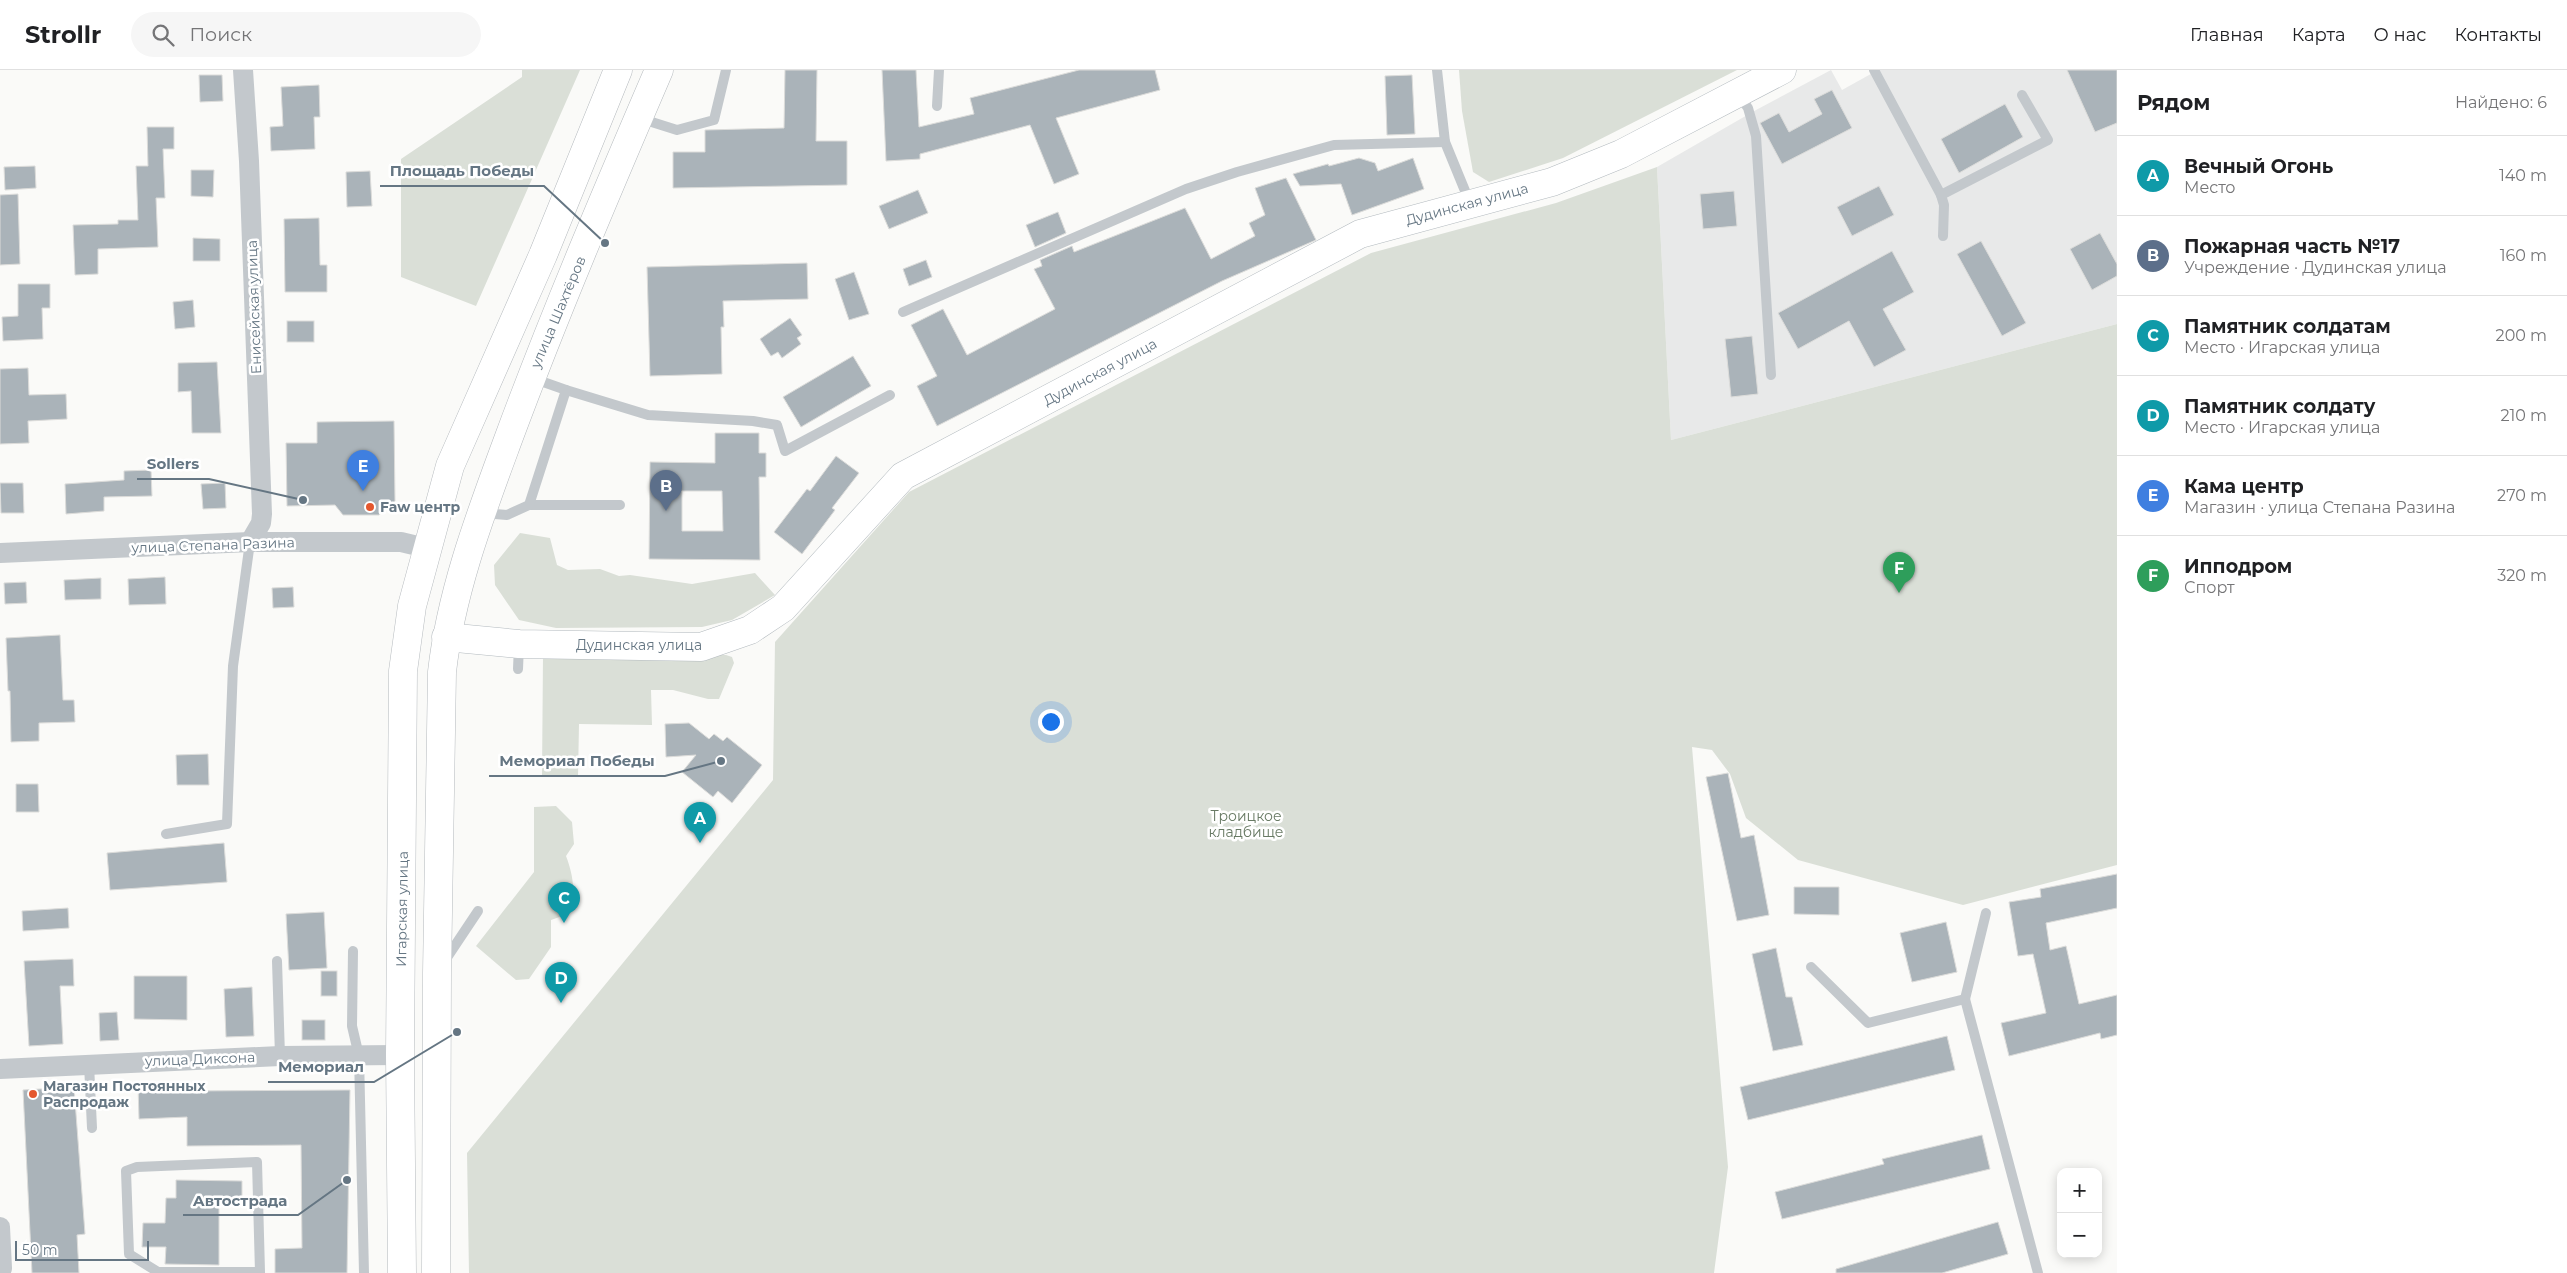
<!DOCTYPE html>
<html lang="ru">
<head>
<meta charset="utf-8">
<style>
	body { margin:0; font-family:Montserrat,sans-serif; background:#f6f6f6; color:#202124 }
	.controls { position:absolute; right:15px; bottom:15px; display:grid; overflow:hidden; border-radius:10px; box-shadow:0 2px 12px #0003 }
	.controls button { width:45px; height:45px; display:grid; place-items:center; padding:0; border:0; border-bottom:1px solid #e0e0e0; background:#fff; color:#202124; font:25px sans-serif }
	.scale { position:absolute; left:15px; bottom:12px; width:134px; box-sizing:border-box; padding-left:5px; border:2px solid #657683; border-top:0; font-size:14px; line-height:18px; white-space:nowrap; color:#657683; -webkit-text-stroke:4px #fff; paint-order:stroke }
	.you { position:absolute; left:1050px; top:651px; width:18px; height:18px; margin:-12px; border:4px solid #fff; border-radius:50%; background:#1a73e8; box-shadow:0 0 0 8px #1a73e833 }
	.badge { display:grid; place-items:center; width:32px; height:32px; border-radius:50%; background:#ea580c; color:#fff; font-size:16px; font-weight:700 }
	.pin { position:absolute; translate:-50% -41px; filter:drop-shadow(0 1px 2px #0008) }
	.pin::after { content:''; position:absolute; top:26px; width:18px; height:15px; background:inherit; clip-path:polygon(0 0,100% 0,50% 100%) }
	.list { margin:0; padding:0; list-style:none }
	h2 { display:flex; justify-content:space-between; align-items:center; height:65px; margin:0; padding:0 20px; font-size:21px }
	h2 small { font-size:16px; font-weight:400; color:#757577 }
	.list li { display:grid; grid-template-columns:32px 1fr auto; gap:15px; align-items:center; box-sizing:border-box; height:80px; padding:0 20px; border-top:1px solid #e0e0e0 }
	.list b { display:block; font-size:19px; white-space:nowrap }
	.list p { margin:0; font-size:16px; white-space:nowrap; color:#757577 }
	.list em { font-size:16px; font-style:normal; color:#757577 }
	.icon { flex:none; width:28px; height:28px; fill:none; stroke:currentColor; stroke-width:2; stroke-linecap:round; stroke-linejoin:round }
	.map { position:relative; flex:none; width:2117px; height:1203px; overflow:hidden }
	header { display:flex; align-items:center; gap:30px; box-sizing:border-box; height:70px; padding:0 25px; background:#fff; border-bottom:1px solid #e0e0e0 }
	header strong { font-size:24px }
	nav { display:flex; gap:28px; margin-inline-start:auto; font-size:18px }
	.search { width:350px; height:45px; background:#f6f6f6; display:flex; align-items:center; gap:12px; box-sizing:border-box; padding:0 18px; border-radius:28px; color:#757577; font-size:19px }
	main { display:flex }
	aside { flex:1; background:#fff }
	.map>svg:first-child { display:block }
	.built { fill:#e8e9e9 }
	.green { fill:#dadfd7 }
	.building { fill:#aab3b9; stroke:#dcdcda; fill-rule:evenodd }
	.lines { fill:none; stroke-linecap:round; stroke-linejoin:round }
	.secondary-casing { stroke:#b3babf; stroke-width:29 }
	.primary-casing { stroke:#b5babe; stroke-width:29 }
	.lane { stroke:#c3c8cc; stroke-width:10 }
	.street { stroke:#c3c8cc; stroke-width:20 }
	.secondary { stroke:#fff; stroke-width:28 }
	.primary { stroke:#fff; stroke-width:28 }
	.poi-dot { fill:#e4572e; stroke:#fff; stroke-width:2 }
	.labels { text-anchor:middle; dominant-baseline:central; stroke-width:5; stroke-linejoin:round; paint-order:stroke }
	.street-label { font-size:14px; fill:#657683; stroke:#fff }
	.poi-label { font-size:14px; font-weight:bold; fill:#657683; stroke:#fff; text-anchor:start }
	.park-label { font-size:14px; fill:#687a64; stroke:#fff }
	.leader { fill:none; stroke:#657683; stroke-width:2 }
	.callout-dot { fill:#657683; stroke:#fff; stroke-width:2 }
	.callout-label { font-size:15px; text-anchor:middle; font-weight:bold; fill:#657683; stroke:#fff; stroke-width:5; stroke-linejoin:round; paint-order:stroke }
</style>
</head>
<body>
<header>
<strong>Strollr</strong>
<div class="search"><svg class="icon" aria-label="search" viewBox="0 0 24 24"><circle cx="10" cy="10" r="6"/><path d="M15 15l6 6"/></svg>Поиск</div>
<nav><a>Главная</a><a>Карта</a><a>О нас</a><a>Контакты</a></nav>
</header>
<main>
<div class="map">
<svg width="2117" height="1203" viewBox="0 0 2117 1203">
	<rect width="100%" height="100%" fill="#fafaf8"/>
	<!-- built -->
	<polygon class="built" points="1831,0 1842,20 1878,0 2067,0 2095,62 2117,53 2117,254 1671,370 1657,97 1756,40"/>
	<!-- green -->
	<g class="green">
		<polygon points="522,0 580,0 476,236 401,207 401,89 522,7"/>
		<polygon points="1459,0 1737,0 1563,88 1489,112 1473,102 1462,41"/>
		<polygon points="1657,97 1671,370 2117,254 2117,795 1963,835 1798,790 1746,748 1730,704 1712,680 1692,677 1728,1097 1714,1203 469,1203 467,1083 773,710 775,572 909,422 1371,183 1556,133"/>
		<polygon points="520,463 550,468 557,495 568,500 600,499 619,506 630,505 692,514 755,503 775,525 732,550 702,557 556,558 519,550 495,515 494,495"/>
		<polygon points="726,585 732,587 734,593 719,629 708,629 673,620 651,620 652,655 579,654 578,707 542,707 543,586"/>
		<path d="M556 736 572 752 574 774 566 786C573 804 577 826 568 844L551 850V877L529 909 516 910 476 876 534 802V737Z"/>
	</g>
	<!-- building -->
	<g class="building">
		<polygon points="785,0 817,0 816,71 847,71 847,115 673,118 673,82 705,82 705,60 784,58"/>
		<polygon points="882,0 916,0 919,57 974,44 970,28 1079,0 1155,0 1160,20 1056,48 1079,104 1054,114 1030,55 920,84 920,89 886,91"/>
		<polygon points="2067,0 2117,0 2117,53 2095,62"/>
		<polygon points="199,5 222,5 223,31 200,32"/>
		<polygon points="1412,5 1415,64 1387,65 1385,6"/>
		<polygon points="319,15 320,47 314,47 315,79 271,81 270,57 283,56 281,17"/>
		<polygon points="1832,20 1852,58 1782,94 1760,53 1779,43 1789,62 1822,44 1814,29"/>
		<polygon points="2005,34 2023,67 1959,103 1941,69"/>
		<polygon points="147,57 174,57 174,79 163,79 165,128 156,128 158,177 98,179 98,204 75,205 73,155 118,154 118,150 138,150 136,96 148,96"/>
		<polygon points="1359,88 1375,93 1378,101 1413,88 1424,119 1352,145 1341,114 1300,116 1293,104 1328,94 1329,96"/>
		<polygon points="35,96 36,118 5,120 4,97"/>
		<polygon points="191,100 214,100 213,127 191,126"/>
		<polygon points="370,101 372,136 347,137 346,102"/>
		<polygon points="1286,108 1316,170 1222,211 937,356 917,316 937,306 911,255 943,239 967,285 1055,239 1034,199 1042,196 1040,190 1072,176 1074,182 1185,138 1211,189 1255,166 1249,153 1265,145 1255,118"/>
		<polygon points="1879,116 1894,145 1852,166 1837,137"/>
		<polygon points="918,120 928,143 889,159 879,136"/>
		<polygon points="1734,121 1737,156 1703,159 1700,124"/>
		<polygon points="18,124 20,194 0,195 0,125"/>
		<polygon points="1058,142 1066,163 1035,177 1026,155"/>
		<polygon points="319,148 320,195 327,195 327,222 285,222 284,149"/>
		<polygon points="2100,163 2117,194 2117,206 2092,220 2070,179"/>
		<polygon points="193,168 220,169 220,191 193,191"/>
		<polygon points="1981,171 2026,253 2002,266 1957,184"/>
		<polygon points="1892,181 1914,222 1883,239 1906,280 1874,297 1849,251 1798,279 1778,243"/>
		<polygon points="926,190 932,207 909,216 903,199"/>
		<polygon points="807,193 808,229 723,231 724,257 721,257 722,304 650,306 647,197"/>
		<polygon points="854,202 869,244 849,250 835,209"/>
		<polygon points="18,214 50,214 50,238 42,238 43,269 3,271 2,247 18,246"/>
		<polygon points="193,230 195,257 175,259 173,232"/>
		<polygon points="790,248 802,265 797,268 801,274 782,288 778,282 771,286 760,269"/>
		<rect x="287" y="251" width="27" height="21"/>
		<polygon points="1752,266 1758,324 1731,327 1725,269"/>
		<polygon points="853,286 871,316 801,357 783,327"/>
		<polygon points="217,292 221,363 192,363 191,321 178,322 178,293"/>
		<polygon points="28,298 29,325 66,324 67,349 28,351 29,373 0,374 0,299"/>
		<polygon points="394,351 395,431 379,445 343,445 335,435 287,436 286,373 317,373 317,352"/>
		<path d="M715 363H759V383H766V407H759L760 490 649 489 650 392 715 393ZM682 421H722L723 461H682Z"/>
		<polygon points="836,386 859,403 832,438 835,440 802,484 774,462 807,419 810,421"/>
		<polygon points="151,400 152,426 104,427 104,441 66,444 65,414 124,410 124,401"/>
		<polygon points="0,413 23,413 24,443 1,443"/>
		<polygon points="225,413 226,438 203,439 201,414"/>
		<polygon points="165,507 166,534 129,535 128,509"/>
		<polygon points="101,508 101,529 65,530 64,510"/>
		<polygon points="26,512 27,533 5,534 4,513"/>
		<polygon points="293,517 294,537 273,538 272,518"/>
		<polygon points="60,565 63,630 74,630 75,652 39,653 39,671 11,672 10,621 8,621 6,568"/>
		<polygon points="689,653 709,669 714,664 723,671 727,667 762,695 732,733 718,721 713,727 682,702 696,685 666,687 665,654"/>
		<polygon points="208,684 209,715 177,715 176,685"/>
		<polygon points="1728,703 1741,768 1754,765 1769,845 1737,851 1706,707"/>
		<polygon points="16,714 38,714 39,742 16,742"/>
		<polygon points="224,773 227,812 110,820 107,783"/>
		<polygon points="2117,804 2117,838 2046,853 2050,880 2066,876 2079,934 2117,925 2117,965 2101,969 2100,963 2009,986 2001,953 2046,943 2033,884 2018,886 2009,832 2041,827 2040,819"/>
		<polygon points="1794,817 1839,817 1839,845 1794,844"/>
		<polygon points="68,838 69,858 23,861 22,841"/>
		<polygon points="324,842 327,898 289,900 286,844"/>
		<polygon points="1946,852 1957,902 1912,912 1900,863"/>
		<polygon points="1776,878 1786,927 1792,927 1803,975 1773,981 1752,884"/>
		<polygon points="73,889 74,916 60,916 63,974 29,976 24,891"/>
		<rect x="321" y="901" width="16" height="25"/>
		<polygon points="134,906 187,906 187,950 134,949"/>
		<polygon points="252,917 254,966 226,967 224,919"/>
		<polygon points="117,942 119,970 100,971 99,943"/>
		<rect x="302" y="950" width="23" height="20"/>
		<polygon points="1947,966 1955,1000 1748,1050 1740,1017"/>
		<polygon points="186,1013 186,1021 350,1020 347,1203 275,1203 275,1179 302,1178 301,1075 187,1076 187,1047 139,1049 138,1014"/>
		<polygon points="74,1017 85,1164 77,1165 79,1203 32,1203 23,1020"/>
		<polygon points="1982,1065 1990,1099 1782,1149 1775,1122 1884,1094 1882,1089"/>
		<polygon points="176,1110 242,1111 242,1133 219,1133 219,1195 165,1194 166,1177 142,1177 143,1153 165,1153 166,1128 176,1128"/>
		<polygon points="1998,1152 2008,1184 1942,1203 1836,1203 1836,1199"/>
	</g>
	<g class="lines">
		<!-- secondary casing -->
		<g class="secondary-casing">
			<polyline id="secondary" points="446,567 519,574 701,577 750,560 783,538 903,406 1360,164 1552,112 1621,84 1782,0"/>
		</g>
		<!-- primary casing -->
		<g class="primary-casing">
			<g id="primary">
				<polyline points="402,1203 400,985 403,601 412,536 450,396 543,185 618,0"/>
				<path d="M436 1203 437 903 442 602C451 521 481 443 509 367 555 243 607 121 659 0"/>
			</g>
		</g>
		<!-- lane -->
		<g class="lane">
			<polyline points="1437,0 1445,72 1470,133"/>
			<polyline points="1874,0 1941,125 1944,135 1943,166"/>
			<polyline points="1739,25 1748,38 1756,66 1771,305"/>
			<polyline points="937,36 939,0"/>
			<polyline points="639,48 677,60 714,50 726,0"/>
			<polyline points="1941,125 2048,70 2022,25"/>
			<polyline points="903,242 1186,119 1237,102 1334,75 1445,72"/>
			<polyline points="566,320 648,345 753,351 777,355 785,381 890,325"/>
			<polyline points="529,435 620,435"/>
			<polyline points="483,443 507,445 529,435 566,320 532,308"/>
			<polyline points="518,599 519,575"/>
			<polyline points="166,764 227,754 233,596 250,472"/>
			<polyline points="353,881 352,956 359,986 364,1203"/>
			<polyline points="277,891 280,986"/>
			<polyline points="444,892 478,841"/>
			<polyline points="1811,897 1868,953 1965,929 2038,1203"/>
			<polyline points="1965,929 1986,843"/>
			<polyline points="89,994 92,1058"/>
			<polyline points="260,1203 260,1202 257,1092 137,1097 126,1101 129,1184 158,1202 260,1202"/>
		</g>
		<!-- street -->
		<g class="street">
			<polyline points="243,0 249,91 262,444 261,453 250,472"/>
			<polyline points="0,483 250,472 401,472 426,478"/>
			<polyline points="0,999 280,986 400,985"/>
			<polyline points="0,1157 2,1198 0,1199"/>
		</g>
		<!-- secondary -->
		<use href="#secondary" class="secondary"/>
		<!-- primary -->
		<use href="#primary" class="primary"/>
	</g>
	<!-- markers -->
	<g class="poi-dot">
		<circle cx="370" cy="437" r="5"/>
		<circle cx="33" cy="1024" r="5"/>
	</g>
	<g class="labels">
		<!-- street labels -->
		<g class="street-label">
			<text transform="translate(1467 134) rotate(-15)">Дудинская улица</text>
			<text transform="translate(254 237) rotate(-92)">Енисейская улица</text>
			<text transform="translate(558 242) rotate(-67)">улица Шахтёров</text>
			<text transform="translate(1100 302) rotate(-28)">Дудинская улица</text>
			<text transform="translate(213 475) rotate(-2)">улица Степана Разина</text>
			<text x="639" y="575">Дудинская улица</text>
			<text transform="translate(402 839) rotate(-89)">Игарская улица</text>
			<text transform="translate(200 989) rotate(-2)">улица Диксона</text>
		</g>
		<!-- poi labels -->
		<g class="poi-label">
			<text x="380" y="437">Faw центр</text>
			<text x="43" y="1016">Магазин Постоянных<tspan x="43" dy="16">Распродаж</tspan></text>
		</g>
		<!-- park labels -->
		<g class="park-label">
			<text x="1246" y="746">Троицкое<tspan x="1246" dy="16">кладбище</tspan></text>
		</g>
	</g>
	<!-- callouts -->
	<path class="leader" d="M605 173L544 116H380M303 430L209 409H137M721 691L665 706H489M457 962L374 1012H268M347 1110L298 1145H183"/>
	<g class="callout-dot">
		<circle cx="605" cy="173" r="5"/>
		<circle cx="303" cy="430" r="5"/>
		<circle cx="721" cy="691" r="5"/>
		<circle cx="457" cy="962" r="5"/>
		<circle cx="347" cy="1110" r="5"/>
	</g>
	<g class="callout-label">
		<text x="462" y="106">Площадь Победы</text>
		<text x="173" y="399">Sollers</text>
		<text x="577" y="696">Мемориал Победы</text>
		<text x="321" y="1002">Мемориал</text>
		<text x="240" y="1136">Автострада</text>
	</g>
</svg>
<div class="controls">
<button>+</button>
<button>−</button>
</div>
<div class="scale">50 m</div>
<div class="you"></div>
<div class="pin badge" style="left:700px;top:773px;background:#0f9aa8">A</div>
<div class="pin badge" style="left:666px;top:441px;background:#5c6f8a">B</div>
<div class="pin badge" style="left:564px;top:853px;background:#0f9aa8">C</div>
<div class="pin badge" style="left:561px;top:933px;background:#0f9aa8">D</div>
<div class="pin badge" style="left:363px;top:421px;background:#3f7fe0">E</div>
<div class="pin badge" style="left:1899px;top:523px;background:#2e9e5b">F</div>
</div>
<aside>
<h2>Рядом<small>Найдено: 6</small></h2>
<ul class="list">
<li><span class="badge" style="background:#0f9aa8">A</span><div><b>Вечный Огонь</b><p>Место</p></div><em>140 m</em></li>
<li><span class="badge" style="background:#5c6f8a">B</span><div><b>Пожарная часть №17</b><p>Учреждение · Дудинская улица</p></div><em>160 m</em></li>
<li><span class="badge" style="background:#0f9aa8">C</span><div><b>Памятник солдатам</b><p>Место · Игарская улица</p></div><em>200 m</em></li>
<li><span class="badge" style="background:#0f9aa8">D</span><div><b>Памятник солдату</b><p>Место · Игарская улица</p></div><em>210 m</em></li>
<li><span class="badge" style="background:#3f7fe0">E</span><div><b>Кама центр</b><p>Магазин · улица Степана Разина</p></div><em>270 m</em></li>
<li><span class="badge" style="background:#2e9e5b">F</span><div><b>Ипподром</b><p>Спорт</p></div><em>320 m</em></li>
</ul>
</aside>
</main>
</body>
</html>
